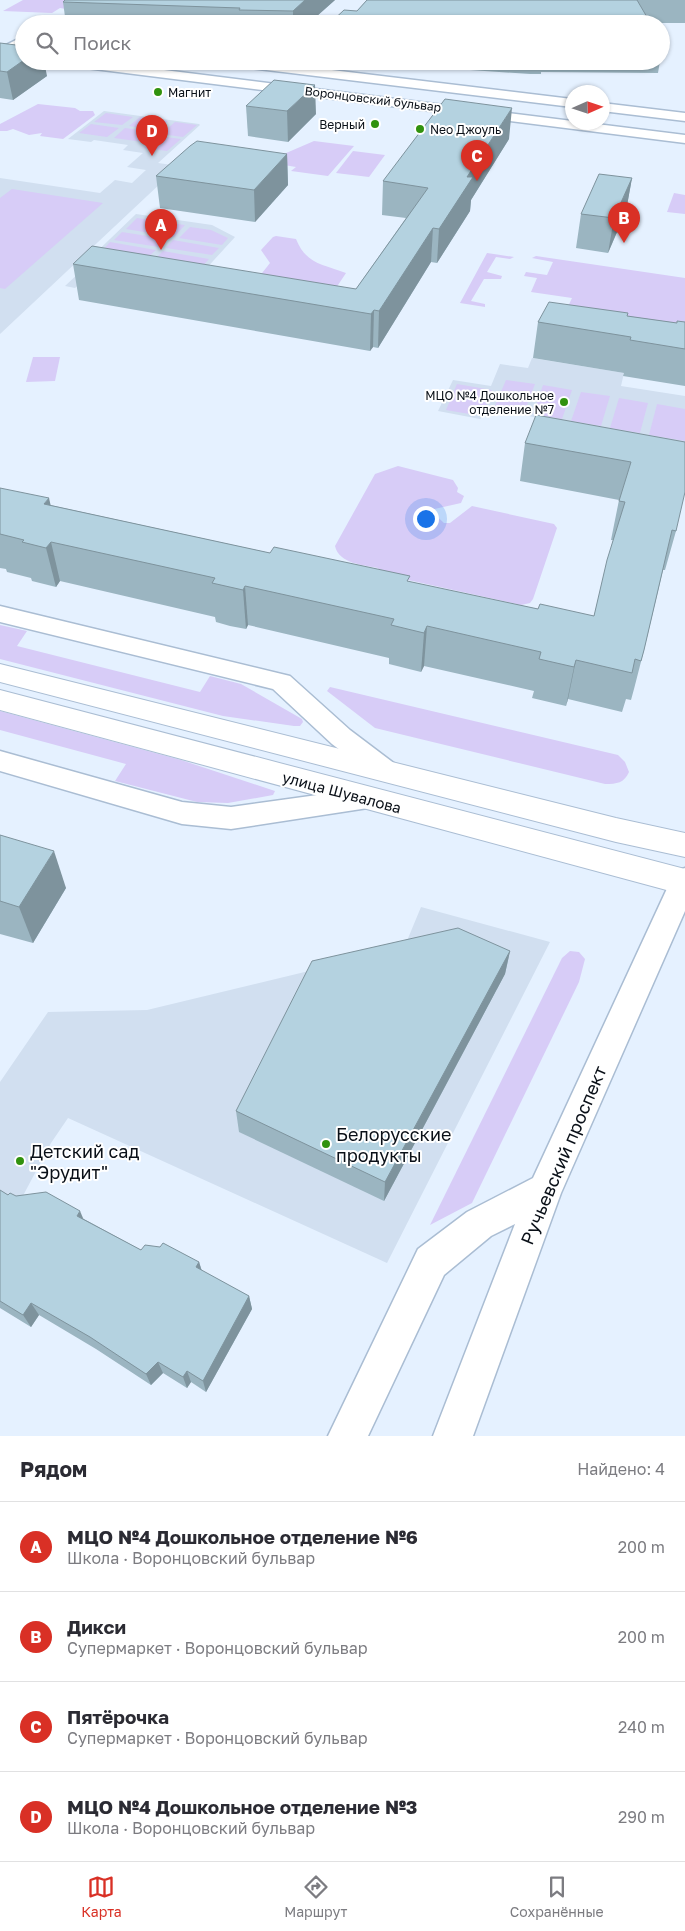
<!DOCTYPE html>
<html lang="ru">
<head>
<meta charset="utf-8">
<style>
	body { margin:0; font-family:"Golos Text",sans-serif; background:#f7f7f7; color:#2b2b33 }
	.compass { position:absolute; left:565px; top:85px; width:45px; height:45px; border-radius:50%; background:#fff; box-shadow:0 1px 4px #0004; rotate:87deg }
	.you { position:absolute; left:425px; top:518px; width:18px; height:18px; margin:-12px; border:4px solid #fff; border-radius:50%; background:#1a73e8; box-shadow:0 0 0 8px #1a73e833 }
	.badge { display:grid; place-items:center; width:32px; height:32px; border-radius:50%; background:#d93025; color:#fff; font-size:16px; font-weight:700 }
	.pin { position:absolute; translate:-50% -41px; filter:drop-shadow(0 1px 2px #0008) }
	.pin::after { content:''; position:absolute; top:26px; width:18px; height:15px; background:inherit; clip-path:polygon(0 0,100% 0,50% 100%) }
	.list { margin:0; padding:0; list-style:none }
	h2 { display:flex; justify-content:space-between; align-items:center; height:65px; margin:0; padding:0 20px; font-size:21px }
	h2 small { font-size:16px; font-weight:400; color:#7c7c81 }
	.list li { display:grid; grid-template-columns:32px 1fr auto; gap:15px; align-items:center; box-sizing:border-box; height:90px; padding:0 20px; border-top:1px solid #e1e1e2 }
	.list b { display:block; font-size:19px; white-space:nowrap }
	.list p { margin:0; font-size:16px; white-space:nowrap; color:#7c7c81 }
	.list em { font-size:16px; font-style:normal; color:#7c7c81 }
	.icon { flex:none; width:28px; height:28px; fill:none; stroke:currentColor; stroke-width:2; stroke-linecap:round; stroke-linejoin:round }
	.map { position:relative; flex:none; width:685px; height:1436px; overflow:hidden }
	.search { position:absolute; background:#fff; box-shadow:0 1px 4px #0004; left:15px; right:15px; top:15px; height:55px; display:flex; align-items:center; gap:12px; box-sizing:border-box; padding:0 18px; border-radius:28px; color:#7c7c81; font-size:19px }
	.sheet { height:425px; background:#fff }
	nav { display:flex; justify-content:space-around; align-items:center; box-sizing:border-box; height:70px; border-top:1px solid #e1e1e2; background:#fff; font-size:14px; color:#7c7c81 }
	nav a { display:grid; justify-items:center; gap:2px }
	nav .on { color:#d93025 }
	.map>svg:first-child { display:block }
	.built { fill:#d1dff0 }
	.green { fill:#d7ccf7 }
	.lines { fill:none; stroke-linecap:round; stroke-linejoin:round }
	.minor-casing { stroke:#aabdd3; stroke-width:3 }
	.tertiary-casing { stroke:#aabdd3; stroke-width:2 }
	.minor { fill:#fff; fill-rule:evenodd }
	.tertiary { fill:#fff; fill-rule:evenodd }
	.wall { fill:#9bb5c1 }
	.shaded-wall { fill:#7e939d }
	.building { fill:#b4d2e0; stroke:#7e939d }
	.poi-dot { fill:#31920e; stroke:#fff; stroke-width:2 }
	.labels { text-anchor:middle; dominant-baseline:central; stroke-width:4; stroke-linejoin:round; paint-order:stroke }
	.far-poi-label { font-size:12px; fill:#0a1018; stroke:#fff; text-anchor:start }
	.far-street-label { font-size:12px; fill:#0a1018; stroke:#fff }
	.street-label { font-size:15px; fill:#0a1018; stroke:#fff }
	.near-poi-label { font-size:18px; fill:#0a1018; stroke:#fff; text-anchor:start }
	.near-street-label { font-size:18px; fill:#0a1018; stroke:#fff }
</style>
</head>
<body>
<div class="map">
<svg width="685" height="1436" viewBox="0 0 685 1436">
	<rect width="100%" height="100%" fill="#e5f1ff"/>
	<!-- built -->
	<g class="built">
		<polygon points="104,111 199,124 200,125 158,163 179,166 0,334 0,178 100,193 115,180 132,183 146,170 127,167 143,153 123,150 128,145 94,140 91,142 68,139"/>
		<polygon points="136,214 212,225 235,237 203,272 85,279 75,288 65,286 80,272 84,264"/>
		<polygon points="532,358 624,373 621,386 685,396 685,445 491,409 480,419 438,411 453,380 491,386 500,364 528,368"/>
		<polygon points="421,907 550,942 387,1263 68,1118 51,1143 17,1207 0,1233 0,1082 48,1012 147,1010 404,948"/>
	</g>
	<!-- green -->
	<g class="green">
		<polygon points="23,0 81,0 66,9 60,8 52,13 3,11"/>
		<polygon points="38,104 75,108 80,111 93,111 95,115 63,139 40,136 42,133 29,135 13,129 7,131 0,131 0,124"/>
		<polygon points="106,113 133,117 122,125 94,122"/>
		<polygon points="140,117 168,121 157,130 129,126"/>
		<polygon points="175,122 197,125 183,137 161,134"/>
		<polygon points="91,124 119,128 107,137 79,133"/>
		<polygon points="125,128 154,132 143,142 114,138"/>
		<polygon points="158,136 181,139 167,151 144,148"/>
		<polygon points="314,141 354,146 328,176 291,171 296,167 272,163 270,160"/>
		<polygon points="353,151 385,155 369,177 336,173"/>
		<polygon points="12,189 103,203 5,289 0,288 0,198"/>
		<polygon points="674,193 685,195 685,214 667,212"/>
		<polygon points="137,218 185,225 174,237 126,229"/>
		<polygon points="190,227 211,230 228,238 222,245 179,238"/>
		<polygon points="122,232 166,239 159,247 114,240"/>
		<path d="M276 236 296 239C306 264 322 264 346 273L332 294 255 282 270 263 261 250 273 237Z"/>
		<polygon points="173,240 219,248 212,255 166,248"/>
		<polygon points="110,242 156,250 148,257 103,250"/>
		<polygon points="163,251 209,259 199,270 152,262"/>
		<polygon points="487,253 514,257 510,259 496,257 487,272 502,276 501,279 484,279 471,301 485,304 485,307 460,303"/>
		<polygon points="536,256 685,278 685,332 565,313 572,298 531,292 537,278 524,276 526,272 547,275 553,262 532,258"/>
		<polygon points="33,357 60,357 55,381 26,382"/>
		<polygon points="506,380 535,384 524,413 494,408"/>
		<polygon points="457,384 492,390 486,406 480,405 475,415 446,410"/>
		<polygon points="543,385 572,390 562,419 533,414"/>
		<polygon points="581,392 610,396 601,426 571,421"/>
		<polygon points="619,398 648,403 640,433 610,428"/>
		<polygon points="657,404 685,409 685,441 649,435"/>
		<path d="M398 466 453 480 458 488 457 492 464 496 461 503 430 510 444 523H450L472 506 554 524 557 528 533 599 530 603 521 605 381 574 378 568C364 565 339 564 335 546L375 474Z"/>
		<polygon points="0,625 27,631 17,646 200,692 210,676 241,684 302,719 303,722 300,726 294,726 223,716 0,659"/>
		<path d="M330 687 618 755 625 762 629 772C624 783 617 784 605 784L375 728 327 691Z"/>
		<polygon points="0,711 181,760 275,791 273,795 228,803 197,802 115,781 126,764 0,730"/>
		<polygon points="570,951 579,952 585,959 579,982 472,1203 430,1225 562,958"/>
	</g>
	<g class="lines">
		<!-- minor casing -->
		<g class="minor-casing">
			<g id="minor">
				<polygon points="24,36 24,44 0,56 0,48"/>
				<polygon points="56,61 92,61 685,135 685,143 62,65"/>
				<polygon points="220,61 257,61 572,99 572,107 226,65"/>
				<polygon points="602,103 685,113 685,121 602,111"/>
				<polygon points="0,606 290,676 350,730 395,764 399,771 395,778 386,781 377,778 332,744 273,689 0,622"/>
				<polygon points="0,751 182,802 231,807 368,788 377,791 381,798 377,805 368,808 231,829 182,824 0,771"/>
				<polygon points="685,868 685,911 561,1193 473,1436 433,1436 515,1224 491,1236 444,1275 368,1436 328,1436 418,1249 467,1212 533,1178 671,880 675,872"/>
			</g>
		</g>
		<!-- tertiary casing -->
		<g class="tertiary-casing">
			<g id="tertiary">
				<polygon points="0,664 616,818 685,833 685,857 616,842 0,682"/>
				<polygon points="0,690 685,869 685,895 0,710"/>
			</g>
		</g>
		<!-- minor -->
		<use href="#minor" class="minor"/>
		<!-- tertiary -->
		<use href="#tertiary" class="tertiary"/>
	</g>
	<!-- wall -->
	<g class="wall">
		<polygon points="335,0 308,24 66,24 63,2"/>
		<polygon points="367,0 685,0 685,23 650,23 357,11"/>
		<polygon points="0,43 47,76 13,100 0,98"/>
		<polygon points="399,61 660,61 658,73 541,72 541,74 530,74 470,70 470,67"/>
		<polygon points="246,106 316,114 288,142 248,136"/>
		<polygon points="509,139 471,200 470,211 437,263 431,262 378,348 373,347 370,351 79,300 73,264 356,289 406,218 382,215 383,181"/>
		<polygon points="287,154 288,185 255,222 160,208 156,176"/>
		<polygon points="632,178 626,211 608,253 576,248 581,214"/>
		<polygon points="627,316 677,323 685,322 685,386 623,376 624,373 533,358 538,322"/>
		<polygon points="685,442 676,531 665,570 663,570 644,650 634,689 631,700 626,699 622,712 568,699 566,706 532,698 534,691 424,666 421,672 389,664 389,658 248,625 246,629 230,626 216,622 215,617 60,581 56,587 32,581 31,578 7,572 6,569 0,568 0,488 50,505 270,553 538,609 594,616 613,540 611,540 619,500 520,481 525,443"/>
		<polygon points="0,835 66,888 33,943 0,934"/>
		<polygon points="510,951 505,974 384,1201 239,1132 236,1111"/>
		<polygon points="0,1190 8,1195 16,1196 84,1219 141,1250 199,1262 202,1271 249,1296 252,1309 206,1392 191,1382 187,1388 163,1373 151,1385 96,1349 39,1315 31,1327 0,1308"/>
	</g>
	<!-- shaded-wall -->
	<g class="shaded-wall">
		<polygon points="305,0 335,0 308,24 293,24 293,11"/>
		<polygon points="24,60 24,61 44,61 47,76 13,100 7,72"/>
		<polygon points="315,85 316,114 288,142 287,111"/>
		<polygon points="512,108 509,139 471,200 470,211 437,263 439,229 467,177"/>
		<polygon points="287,154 288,185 255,222 254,190"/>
		<polygon points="632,178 626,211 608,253 614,218"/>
		<polygon points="433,228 431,262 378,348 379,311"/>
		<polygon points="374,310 373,347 370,351 371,314"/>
		<polygon points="49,498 58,537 44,504"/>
		<polygon points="51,542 60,581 56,587 46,548"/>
		<polygon points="245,586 248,625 246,629 243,590"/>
		<polygon points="427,626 424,666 421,672 424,633"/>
		<polygon points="576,660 568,699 566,706 574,667"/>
		<polygon points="54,851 66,888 33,943 19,907"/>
		<polygon points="510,951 505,974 384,1201 385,1182"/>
		<polygon points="80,1211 86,1225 77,1216"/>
		<polygon points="199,1262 203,1275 196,1267"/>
		<polygon points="249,1296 252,1309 206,1392 203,1381"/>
		<polygon points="31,1303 39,1315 31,1327 23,1315"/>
		<polygon points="158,1362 163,1373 151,1385 146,1374"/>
		<polygon points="187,1371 191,1382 187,1388 183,1377"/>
	</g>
	<!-- building -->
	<g class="building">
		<polygon points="65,0 305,0 293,11 239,10 240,8 63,2"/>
		<polygon points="367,0 637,0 651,24 329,24 344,10 357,11"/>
		<polygon points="0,43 24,46 24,60 7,72 0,71"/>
		<polygon points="274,80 315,85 287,111 246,106"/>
		<polygon points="445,99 512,108 467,177 473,177 439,229 433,228 379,311 374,310 371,314 73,264 92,246 356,289 428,188 383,181"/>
		<polygon points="197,141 287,154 254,190 156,176 190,146"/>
		<polygon points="599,174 632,178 614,218 581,214"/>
		<polygon points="549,302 628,313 627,316 677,323 677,321 685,322 685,349 630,340 631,337 538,322"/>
		<polygon points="536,415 685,442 685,492 676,531 672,530 644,650 641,661 635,659 632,673 576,660 574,667 539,659 541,652 427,626 424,633 391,625 394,619 245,586 243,590 212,583 215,578 51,542 46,548 22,542 24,540 0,534 0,488 49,498 44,504 270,553 274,547 410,576 407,581 538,609 540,604 594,616 607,560 625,502 619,501 631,462 525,443"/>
		<polygon points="0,835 54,851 19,907 0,901"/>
		<polygon points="458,928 510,951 385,1182 236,1111 312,961"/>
		<polygon points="0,1190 8,1195 10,1193 16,1196 46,1192 80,1211 77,1216 141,1250 145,1245 160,1247 163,1243 199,1262 196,1267 249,1296 203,1381 187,1371 183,1377 158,1362 146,1374 90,1337 31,1303 23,1315 0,1301"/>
	</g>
	<!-- markers -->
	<g class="poi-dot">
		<circle cx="158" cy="92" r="5"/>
		<circle cx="375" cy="124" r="5"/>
		<circle cx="420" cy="129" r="5"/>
		<circle cx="564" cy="402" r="5"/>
		<circle cx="326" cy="1144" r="5"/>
		<circle cx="20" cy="1161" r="5"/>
	</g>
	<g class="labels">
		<!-- far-poi labels -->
		<g class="far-poi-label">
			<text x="168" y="92">Магнит</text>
			<text x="365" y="124" text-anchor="end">Верный</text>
			<text x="430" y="129">Neo Джоуль</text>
			<text x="554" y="395" text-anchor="end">МЦО №4 Дошкольное<tspan x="554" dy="14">отделение №7</tspan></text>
		</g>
		<!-- far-street labels -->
		<g class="far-street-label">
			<text transform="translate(373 99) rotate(7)">Воронцовский бульвар</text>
		</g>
		<!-- street labels -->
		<g class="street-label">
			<text transform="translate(342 792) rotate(15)">улица Шувалова</text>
		</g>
		<!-- near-poi labels -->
		<g class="near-poi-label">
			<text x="336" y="1134">Белорусские<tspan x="336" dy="21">продукты</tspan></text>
			<text x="30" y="1151">Детский сад<tspan x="30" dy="21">"Эрудит"</tspan></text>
		</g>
		<!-- near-street labels -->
		<g class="near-street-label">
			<text transform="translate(563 1155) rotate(-67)">Ручьевский проспект</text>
		</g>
	</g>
</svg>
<svg class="compass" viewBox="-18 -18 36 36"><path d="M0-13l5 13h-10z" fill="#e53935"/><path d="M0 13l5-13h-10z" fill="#7c7c81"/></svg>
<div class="you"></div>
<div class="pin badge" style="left:161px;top:250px">A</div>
<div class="pin badge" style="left:624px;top:243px">B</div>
<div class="pin badge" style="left:477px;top:181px">C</div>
<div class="pin badge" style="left:152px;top:156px">D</div>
<div class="search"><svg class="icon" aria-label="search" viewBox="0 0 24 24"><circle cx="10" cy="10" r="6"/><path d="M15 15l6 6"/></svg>Поиск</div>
</div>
<section class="sheet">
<h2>Рядом<small>Найдено: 4</small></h2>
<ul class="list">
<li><span class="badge">A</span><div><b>МЦО №4 Дошкольное отделение №6</b><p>Школа · Воронцовский бульвар</p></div><em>200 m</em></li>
<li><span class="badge">B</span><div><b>Дикси</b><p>Супермаркет · Воронцовский бульвар</p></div><em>200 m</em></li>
<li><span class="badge">C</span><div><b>Пятёрочка</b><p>Супермаркет · Воронцовский бульвар</p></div><em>240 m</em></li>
<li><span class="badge">D</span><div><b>МЦО №4 Дошкольное отделение №3</b><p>Школа · Воронцовский бульвар</p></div><em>290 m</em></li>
</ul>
</section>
<nav>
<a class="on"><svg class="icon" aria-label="map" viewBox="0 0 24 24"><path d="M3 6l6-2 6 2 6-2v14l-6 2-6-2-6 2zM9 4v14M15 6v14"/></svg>Карта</a>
<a><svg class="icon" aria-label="directions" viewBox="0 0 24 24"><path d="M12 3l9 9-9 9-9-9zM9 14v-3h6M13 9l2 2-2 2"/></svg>Маршрут</a>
<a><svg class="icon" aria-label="saved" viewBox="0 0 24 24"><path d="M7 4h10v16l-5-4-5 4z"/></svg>Сохранённые</a>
</nav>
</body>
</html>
